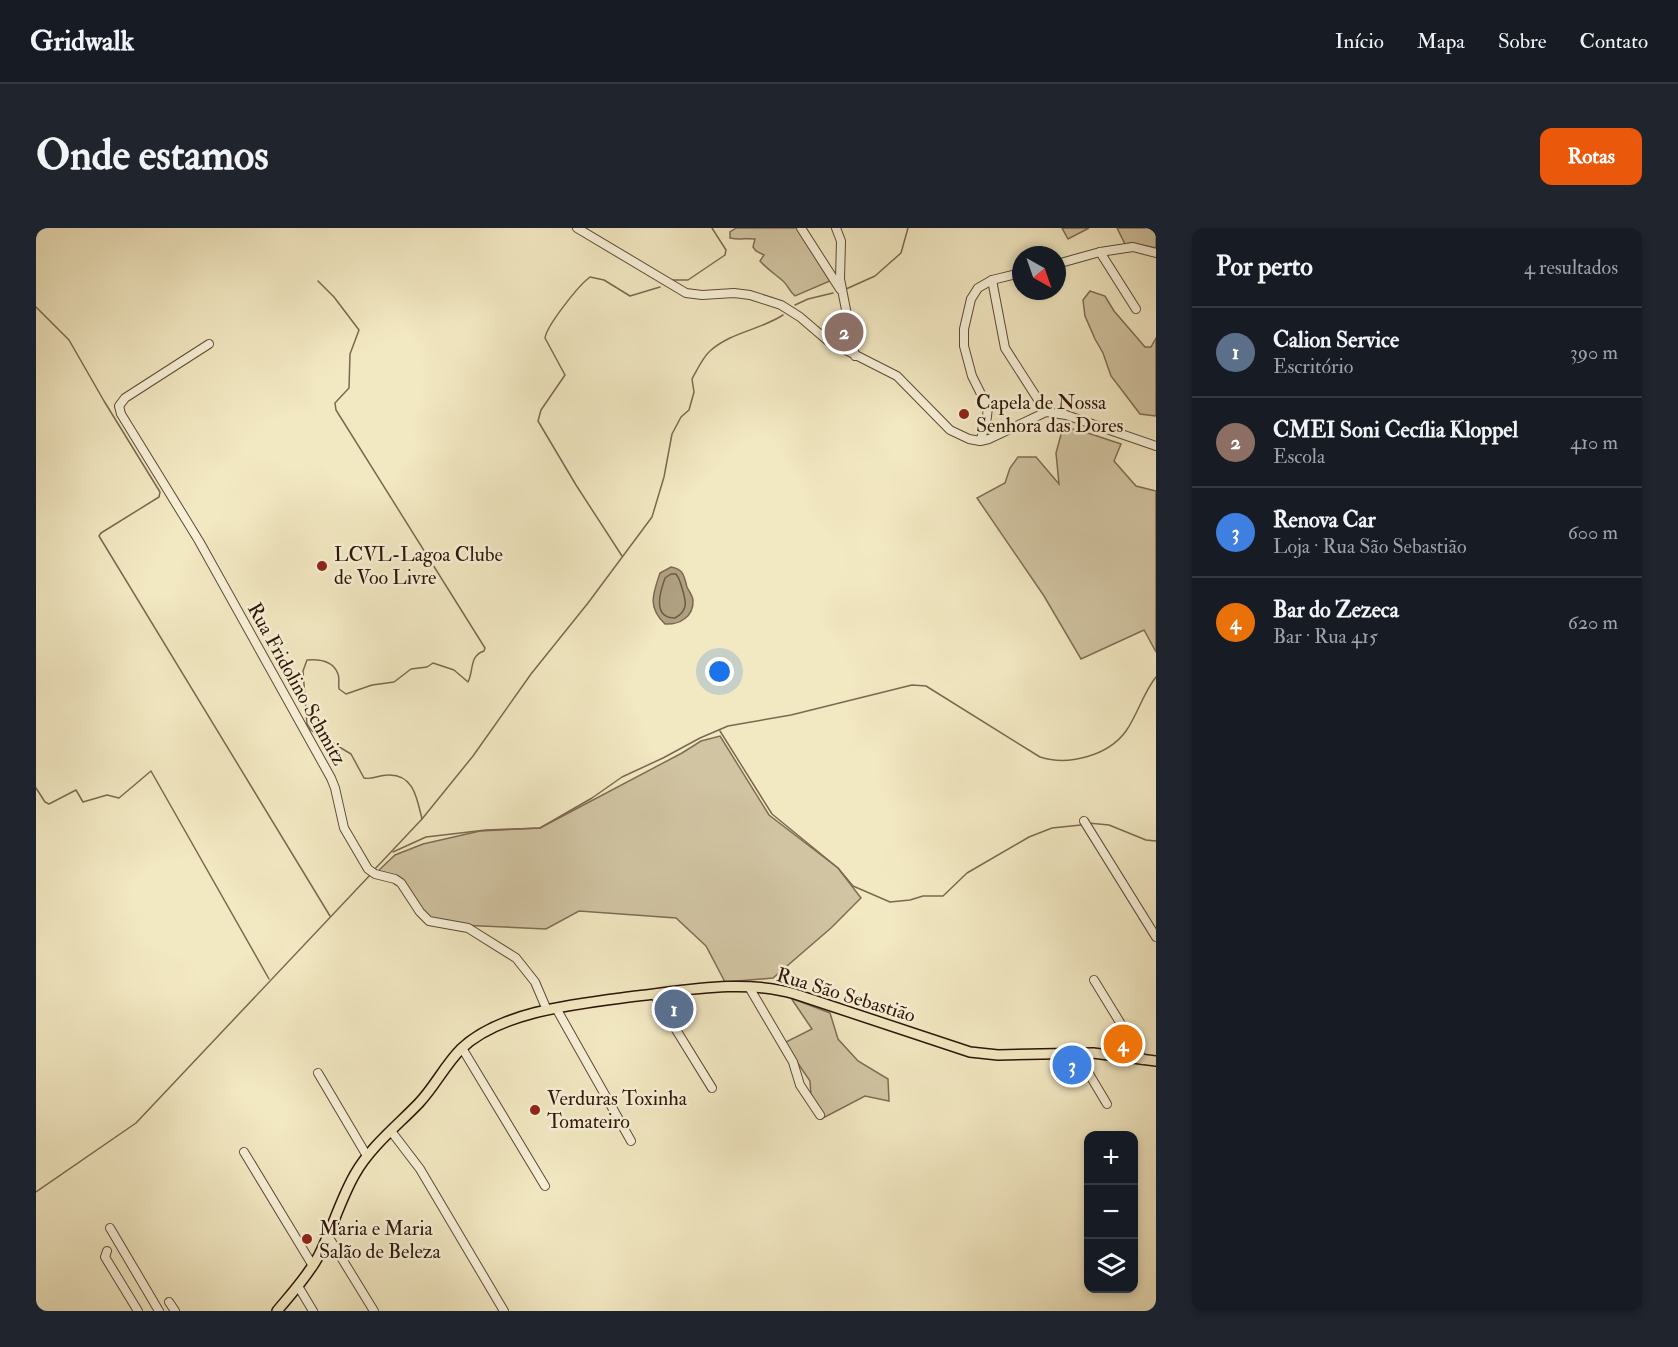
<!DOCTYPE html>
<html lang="pt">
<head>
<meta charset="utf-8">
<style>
	body { margin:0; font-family:"IM FELL Double Pica",serif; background:#20242c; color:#f1f3f6 }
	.controls { position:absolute; right:18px; bottom:18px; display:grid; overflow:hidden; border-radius:12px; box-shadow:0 3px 9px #0003 }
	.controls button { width:54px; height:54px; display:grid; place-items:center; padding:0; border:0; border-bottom:2px solid #363941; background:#171b24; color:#f1f3f6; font:30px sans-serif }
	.compass { position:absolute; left:976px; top:18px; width:54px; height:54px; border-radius:50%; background:#171b24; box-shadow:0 3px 9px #0003; rotate:140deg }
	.you { position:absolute; left:684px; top:444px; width:21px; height:21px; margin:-15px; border:4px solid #fff; border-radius:50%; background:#1a73e8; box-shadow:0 0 0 9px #1a73e833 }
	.badge { display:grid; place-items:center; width:39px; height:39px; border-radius:50%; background:#ea580c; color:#fff; font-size:20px; font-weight:700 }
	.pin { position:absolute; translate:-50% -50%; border:3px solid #fff; box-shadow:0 2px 6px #0006 }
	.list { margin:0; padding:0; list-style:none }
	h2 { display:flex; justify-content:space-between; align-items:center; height:78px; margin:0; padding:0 24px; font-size:26px }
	h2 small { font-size:20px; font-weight:400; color:#9ea1a6 }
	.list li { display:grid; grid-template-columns:39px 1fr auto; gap:18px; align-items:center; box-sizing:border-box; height:90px; padding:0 24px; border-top:2px solid #363941 }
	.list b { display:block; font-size:22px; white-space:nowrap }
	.list p { margin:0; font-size:20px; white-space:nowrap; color:#9ea1a6 }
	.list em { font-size:20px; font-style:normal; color:#9ea1a6 }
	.icon { flex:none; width:33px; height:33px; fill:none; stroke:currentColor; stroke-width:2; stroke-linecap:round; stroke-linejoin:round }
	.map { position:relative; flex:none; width:1120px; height:1083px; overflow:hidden; border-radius:12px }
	header { display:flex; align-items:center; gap:36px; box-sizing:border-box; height:84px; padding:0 30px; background:#171b24; border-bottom:2px solid #363941 }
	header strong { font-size:28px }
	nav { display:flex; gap:33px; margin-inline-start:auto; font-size:21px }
	.intro { display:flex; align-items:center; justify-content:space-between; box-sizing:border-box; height:144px; padding:0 36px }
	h1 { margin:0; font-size:42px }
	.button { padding:15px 27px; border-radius:12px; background:#ea580c; color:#fff; font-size:21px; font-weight:700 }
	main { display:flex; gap:36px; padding:0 36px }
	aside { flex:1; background:#171b24; border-radius:12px; box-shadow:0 3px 9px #0003 }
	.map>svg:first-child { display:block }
	.green { fill:#d1c4a2; stroke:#7f6c54; stroke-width:1.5 }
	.water { fill:#afa082; stroke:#7b6850; stroke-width:1.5 }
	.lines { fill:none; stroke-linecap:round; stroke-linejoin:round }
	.shore { stroke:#6e5a44; stroke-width:1.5 }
	.stream { stroke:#7b6850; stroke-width:1.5 }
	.minor-casing { stroke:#5e4a35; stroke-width:10 }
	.major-casing { stroke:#2d1506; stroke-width:12 }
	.minor { stroke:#f7f0d7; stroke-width:8 }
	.major { stroke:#f2e8c2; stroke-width:9 }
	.poi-dot { fill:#8f2418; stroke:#f7f0d7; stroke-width:2 }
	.labels { text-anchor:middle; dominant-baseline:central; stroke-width:5; stroke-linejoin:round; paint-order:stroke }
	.poi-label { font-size:20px; fill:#2d1506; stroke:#f7f0d7; text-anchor:start }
	.street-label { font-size:20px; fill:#2d1506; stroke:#f7f0d7 }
</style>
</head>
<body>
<header>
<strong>Gridwalk</strong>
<nav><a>Início</a><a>Mapa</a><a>Sobre</a><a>Contato</a></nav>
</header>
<div class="intro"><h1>Onde estamos</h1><a class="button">Rotas</a></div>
<main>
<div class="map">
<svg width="1120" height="1083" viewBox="0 0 1120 1083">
	<rect width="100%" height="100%" fill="#f2e8c2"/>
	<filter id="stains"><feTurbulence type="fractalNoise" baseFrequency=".00333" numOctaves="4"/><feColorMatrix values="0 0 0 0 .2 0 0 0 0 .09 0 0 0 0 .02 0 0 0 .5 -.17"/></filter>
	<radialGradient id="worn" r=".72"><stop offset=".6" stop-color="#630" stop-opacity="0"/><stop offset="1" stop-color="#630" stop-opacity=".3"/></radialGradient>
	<!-- green -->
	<g class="green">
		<path d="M700 0H761L794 53 759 68C753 63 752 57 747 53 739 46 731 41 724 33L728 27 720 23 717 19 719 11C710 10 703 12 694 10V4Z"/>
		<polygon points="1026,0 1053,0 1032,11"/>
		<polygon points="1081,0 1120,0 1120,20 1096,15 1089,16"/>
		<polygon points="1054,63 1069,68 1078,83 1109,119 1115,119 1120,110 1120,188 1104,186 1075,148 1067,125 1059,111 1049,88 1047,72"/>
		<polygon points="1027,199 1049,204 1085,216 1078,233 1100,258 1120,263 1120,424 1108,402 1045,431 1008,368 941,270 969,255 974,240 982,229 1000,229 1023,256 1020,225"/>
		<polygon points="684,508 733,587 802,640 825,670 795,700 737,750 689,754 670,718 640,690 543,683 510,701 400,696 393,693 370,660 342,643 359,627 387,616 444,603 504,600 646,525 665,513"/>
		<polygon points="755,770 794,785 802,811 822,833 852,851 853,873 829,868 787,890 775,868 774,853 748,815 776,801"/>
	</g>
	<!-- water -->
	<path class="water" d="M635 339C647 341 648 347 651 359 653 363 656 367 657 372 658 389 643 397 629 396 611 379 617 366 624 345Z"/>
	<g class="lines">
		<!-- shore -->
		<path class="shore" d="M635 346H640C644 351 644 354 646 360 650 373 653 382 639 390 616 390 624 364 629 350Z"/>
		<!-- stream -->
		<g class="stream">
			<polyline points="635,52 652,52 689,27 690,22 676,0"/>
			<path d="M282 53 298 69 323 102 314 126 313 160 299 175 300 182 449 420 448 423C433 428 438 442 432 454L418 442 397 435 391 439 375 441 358 454 336 457 310 466 303 461C302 456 304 450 302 446 297 432 283 431 271 432L267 443 271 496 275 502 315 526 328 550C336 552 343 547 352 547 378 546 381 571 386 591"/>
			<polyline points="810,61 839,48 865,25 872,0"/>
			<polyline points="759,77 772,71 797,65"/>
			<polyline points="0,79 33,112 68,173 124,264 123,269 65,305 63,308 294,688"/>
			<path d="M586 328 540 257 502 193 505 182 529 147 509 110C511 97 543 57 554 49L568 52 594 68 624 59"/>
			<polyline points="684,503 736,586 802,640 817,658 854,674 874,672 887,668 907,668 931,645 993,609 1016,600 1045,597"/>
			<polyline points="0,560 9,574 13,576 40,562 47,574 71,567 83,570 115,543 233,751"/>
			<polyline points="1052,595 1073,597 1110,612 1120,613"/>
			<path d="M357 624 390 609 450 602 504 600 556 570 586 549 627 530 664 510 692 498 755 487 876 457 890 458 1004 529C1032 538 1072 528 1090 503 1102 486 1107 465 1120 449"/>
			<path d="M338 642 386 591 437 528 495 446 552 375 616 289 628 249 636 206 645 189 653 182 658 164 656 151C661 142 667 129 674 123 695 104 724 102 747 87"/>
			<polyline points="0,964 100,895 335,646"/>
		</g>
		<!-- minor casing -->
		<g class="minor-casing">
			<g id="minor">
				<polyline points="541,0 650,65 666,67 698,65 714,67 745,77 764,89 792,113 861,148 914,202 933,211 944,213 953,211 1010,184 1030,187 1120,218"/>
				<polyline points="765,0 804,61"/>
				<polyline points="800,0 805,13 804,51 819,128"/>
				<polyline points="1064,24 1100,81"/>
				<polyline points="1021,36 1064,24 1097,19 1120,25"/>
				<polyline points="956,52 969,120 1010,184"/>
				<polyline points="173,116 89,170 83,178 85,186 163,313 295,550 299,560 308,600 332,641 339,646 359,651 365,655 384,684 393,693 432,700 480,730 499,754 511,782"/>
				<polyline points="944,213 950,196 952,180 936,148 928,118 928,101 935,71 942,60 956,52 985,45"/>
				<polyline points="1048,593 1120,709"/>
				<polyline points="1058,752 1107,832"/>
				<polyline points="713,759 757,834 764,857 784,887"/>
				<polyline points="618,766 676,860"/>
				<polyline points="520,780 595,913"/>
				<polyline points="426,820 509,958"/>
				<polyline points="1040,824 1071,876"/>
				<polyline points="282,845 331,928"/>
				<polyline points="355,903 384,941 468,1083"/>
				<polyline points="208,924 277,1038"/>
				<polyline points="74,1000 123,1083"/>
				<polyline points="292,1008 338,1083"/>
				<polyline points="71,1023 69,1029 102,1083"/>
				<polyline points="262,1058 277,1083"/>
				<polyline points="133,1074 139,1083"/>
			</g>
		</g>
		<!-- major casing -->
		<g class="major-casing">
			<path id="major" d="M241 1083C255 1066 271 1049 282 1029 296 1002 304 972 319 946 335 918 362 897 383 875 399 858 409 837 425 821 465 782 548 775 601 768 652 762 709 751 759 766L934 824 962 827 1057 825 1120 833"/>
		</g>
		<!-- minor -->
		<use href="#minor" class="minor"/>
		<!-- major -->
		<use href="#major" class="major"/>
	</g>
	<!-- markers -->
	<g class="poi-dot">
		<circle cx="928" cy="186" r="6"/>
		<circle cx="286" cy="338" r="6"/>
		<circle cx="499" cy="882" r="6"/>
		<circle cx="271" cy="1011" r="6"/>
	</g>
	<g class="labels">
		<!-- poi labels -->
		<g class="poi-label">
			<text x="940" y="174">Capela de Nossa<tspan x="940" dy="23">Senhora das Dores</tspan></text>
			<text x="298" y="326">LCVL-Lagoa Clube<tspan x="298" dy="23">de Voo Livre</tspan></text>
			<text x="511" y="870">Verduras Toxinha<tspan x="511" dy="23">Tomateiro</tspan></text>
			<text x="283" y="1000">Maria e Maria<tspan x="283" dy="23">Salão de Beleza</tspan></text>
		</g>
		<!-- street labels -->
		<g class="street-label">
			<text transform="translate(261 456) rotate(61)">Rua Fridolino Schmitz</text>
			<text transform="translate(810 767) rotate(17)">Rua São Sebastião</text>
		</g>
	</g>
	<rect width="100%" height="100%" filter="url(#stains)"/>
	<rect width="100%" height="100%" fill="url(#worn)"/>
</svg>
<div class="controls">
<button>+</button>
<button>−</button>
<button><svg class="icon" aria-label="layers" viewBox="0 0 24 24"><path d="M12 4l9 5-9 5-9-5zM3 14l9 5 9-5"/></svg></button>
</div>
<svg class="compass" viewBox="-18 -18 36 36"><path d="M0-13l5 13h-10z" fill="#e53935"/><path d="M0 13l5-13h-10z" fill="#9ea1a6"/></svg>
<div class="you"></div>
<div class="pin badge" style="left:638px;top:781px;background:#5c6f8a">1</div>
<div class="pin badge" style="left:808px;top:104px;background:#8d6e63">2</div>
<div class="pin badge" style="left:1036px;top:837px;background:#3f7fe0">3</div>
<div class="pin badge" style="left:1087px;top:816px;background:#e8710a">4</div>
</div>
<aside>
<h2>Por perto<small>4 resultados</small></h2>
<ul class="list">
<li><span class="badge" style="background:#5c6f8a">1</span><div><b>Calion Service</b><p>Escritório</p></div><em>390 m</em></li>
<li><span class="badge" style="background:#8d6e63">2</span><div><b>CMEI Soni Cecília Kloppel</b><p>Escola</p></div><em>410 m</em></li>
<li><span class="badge" style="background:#3f7fe0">3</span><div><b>Renova Car</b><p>Loja · Rua São Sebastião</p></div><em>600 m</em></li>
<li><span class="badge" style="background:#e8710a">4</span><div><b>Bar do Zezeca</b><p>Bar · Rua 415</p></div><em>620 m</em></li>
</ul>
</aside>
</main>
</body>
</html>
